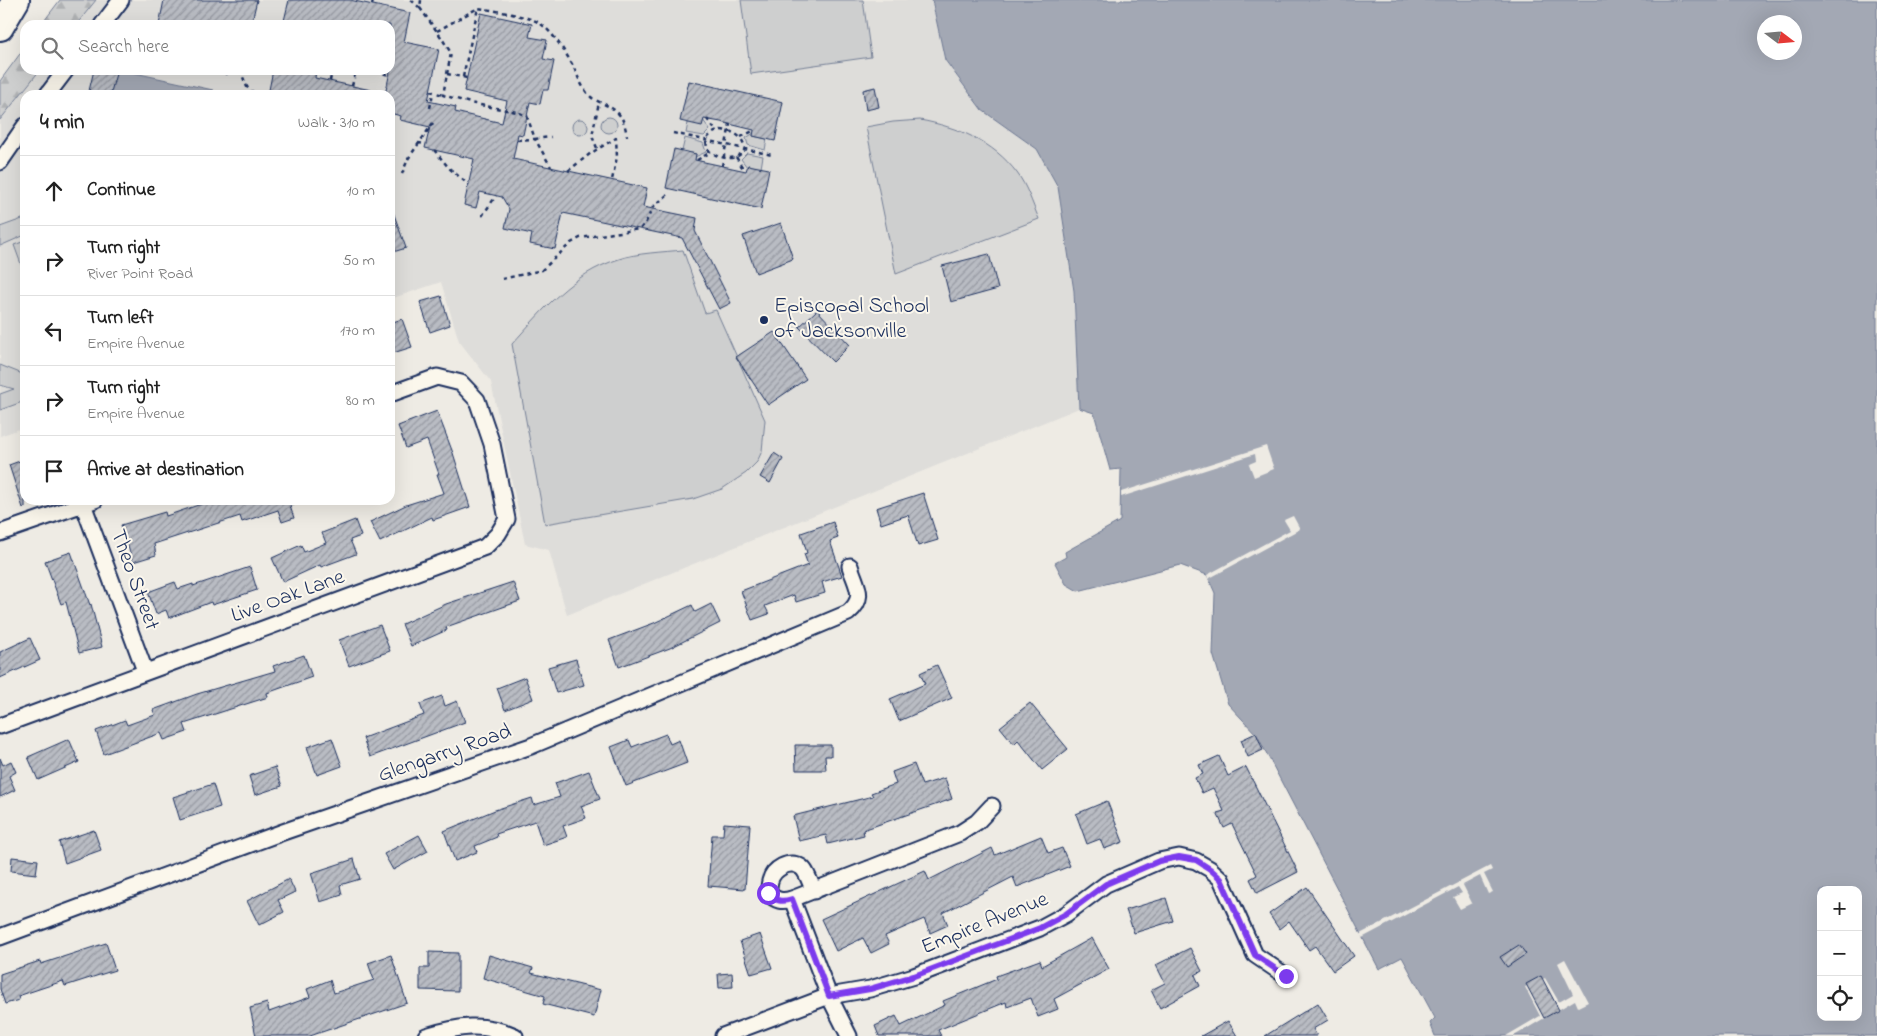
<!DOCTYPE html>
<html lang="en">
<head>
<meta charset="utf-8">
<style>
	body { margin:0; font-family:"Indie Flower",sans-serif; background:#f6f6f6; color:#222 }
	.controls { position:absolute; right:15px; bottom:15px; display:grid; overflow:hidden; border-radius:10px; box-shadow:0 5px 20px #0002 }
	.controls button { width:45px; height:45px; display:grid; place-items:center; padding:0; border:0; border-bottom:1px solid #e0e0e0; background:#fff; color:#222; font:25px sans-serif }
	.compass { position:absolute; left:1757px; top:15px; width:45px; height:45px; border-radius:50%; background:#fff; box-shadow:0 5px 20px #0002; rotate:106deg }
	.stop { position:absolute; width:15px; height:15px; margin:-11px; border:4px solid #7c3aed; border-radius:50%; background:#fff }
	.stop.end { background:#7c3aed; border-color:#fff; box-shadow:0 1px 5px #0008 }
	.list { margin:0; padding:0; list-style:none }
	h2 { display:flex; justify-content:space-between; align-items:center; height:65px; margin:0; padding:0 20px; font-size:21px }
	h2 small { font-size:16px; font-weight:400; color:#767676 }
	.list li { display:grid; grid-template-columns:32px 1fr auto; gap:15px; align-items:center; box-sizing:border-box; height:70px; padding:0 20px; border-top:1px solid #e0e0e0 }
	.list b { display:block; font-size:19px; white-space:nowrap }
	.list p { margin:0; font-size:16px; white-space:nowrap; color:#767676 }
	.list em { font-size:16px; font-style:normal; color:#767676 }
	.icon { flex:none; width:28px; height:28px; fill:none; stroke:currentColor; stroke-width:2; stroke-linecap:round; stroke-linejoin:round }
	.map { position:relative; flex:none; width:1877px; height:1036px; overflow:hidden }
	.search { position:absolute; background:#fff; box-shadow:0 5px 20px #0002; left:20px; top:20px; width:375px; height:55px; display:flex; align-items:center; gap:12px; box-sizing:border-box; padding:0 18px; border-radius:15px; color:#767676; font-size:19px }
	.panel { position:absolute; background:#fff; box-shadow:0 5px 20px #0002; left:20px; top:90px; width:375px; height:415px; border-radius:15px }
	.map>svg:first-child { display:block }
	.built { fill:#deddda }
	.green { fill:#cecfcf; stroke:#747f96 }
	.forest { fill:url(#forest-firs); stroke:#747f96 }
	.water { fill:#a3a8b4; stroke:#6d7892; fill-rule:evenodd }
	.pier { fill:#eeebe4 }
	.building { fill:url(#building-hatch); stroke:#1b2f5e }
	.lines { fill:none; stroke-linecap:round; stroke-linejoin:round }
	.street-casing { stroke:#1b2f5e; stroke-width:19 }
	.highway-casing { stroke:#1b2f5e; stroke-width:30 }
	.path { stroke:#1b2f5e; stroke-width:2.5; stroke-dasharray:4 4; stroke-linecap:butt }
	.street { stroke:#fbf7ec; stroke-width:15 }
	.highway { stroke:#fbf7ec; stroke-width:26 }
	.route { stroke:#7c3aed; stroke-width:6 }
	.poi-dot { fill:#1b2f5e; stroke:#fbf7ec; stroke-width:2 }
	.labels { text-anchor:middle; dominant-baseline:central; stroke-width:4; stroke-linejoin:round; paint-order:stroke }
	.poi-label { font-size:22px; fill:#1b2f5e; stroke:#fbf7ec; text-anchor:start }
	.street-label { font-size:22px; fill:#1b2f5e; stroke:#fbf7ec }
</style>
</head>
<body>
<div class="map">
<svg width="1877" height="1036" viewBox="0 0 1877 1036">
	<defs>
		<pattern id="forest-firs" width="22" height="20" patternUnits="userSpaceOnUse" patternTransform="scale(1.25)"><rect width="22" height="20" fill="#cecfcf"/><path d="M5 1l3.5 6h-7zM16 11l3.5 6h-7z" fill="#b0b2b4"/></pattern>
		<pattern id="building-hatch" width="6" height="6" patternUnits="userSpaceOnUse" patternTransform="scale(1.25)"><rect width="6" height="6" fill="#b9bcc3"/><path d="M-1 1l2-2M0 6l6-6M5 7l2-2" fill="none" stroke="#9699a2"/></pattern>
	</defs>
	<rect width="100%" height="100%" fill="#eeebe4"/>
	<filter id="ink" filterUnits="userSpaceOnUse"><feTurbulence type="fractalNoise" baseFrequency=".02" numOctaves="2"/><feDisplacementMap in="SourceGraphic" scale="10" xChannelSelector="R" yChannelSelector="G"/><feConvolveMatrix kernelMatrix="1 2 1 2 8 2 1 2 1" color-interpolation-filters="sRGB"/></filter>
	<g filter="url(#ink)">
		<!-- built -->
		<polygon class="built" points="96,0 932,0 945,60 982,110 1037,149 1058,187 1074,291 1079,408 567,615 549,550 525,544 491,382 459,341 441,282 390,299 390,95 25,95 25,427 0,436 0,120 40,70 390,70 390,25 76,25"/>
		<!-- green -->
		<g class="green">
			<polygon points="741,0 863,0 871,57 751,74"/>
			<circle cx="609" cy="125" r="8"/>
			<circle cx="580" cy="127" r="8"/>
			<polygon points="703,120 710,130 704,136 686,133 688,123"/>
			<path d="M920 120C957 127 993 141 1017 173 1027 186 1032 203 1039 219L896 274 866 127 893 122Z"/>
			<polygon points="754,133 753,136 767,139 765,150 748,145 746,138"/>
			<polygon points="685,138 703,143 706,152 695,157 696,154 682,151"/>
			<polygon points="747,153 763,156 761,168 748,165 747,167 741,159"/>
			<polygon points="25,218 25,235 0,246 0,227"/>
			<polygon points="25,241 25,275 14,245"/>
			<path d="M683 250 705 313 716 310 765 420 762 451 757 462 746 473 722 489 693 499 545 524 512 344C544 309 571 274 619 259 636 253 664 252 683 250Z"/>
			<polygon points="0,365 25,375 25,401 0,410 0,394 14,389 0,385"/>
		</g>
		<!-- forest -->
		<g class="forest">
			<polygon points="60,0 96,0 76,25 41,25"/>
			<polygon points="25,47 25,70 40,70 0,120 0,81"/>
		</g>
		<!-- water -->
		<g class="water">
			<path d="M932 0H1877V1036H1435L1430 1023 1435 1018 1402 957 1379 969 1257 735 1228 704 1213 654 1215 593 1207 575 1180 565 1078 591 1066 584 1055 563 1066 557 1065 552 1120 521 1121 469 1110 470 1094 413 1079 408 1074 291 1058 187 1037 149 982 110 945 60ZM1764 22H1794V52H1764ZM1821 890H1858V1017H1821Z"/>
			<polygon points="106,70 121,70 213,90 212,95 101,95"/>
		</g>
		<!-- pier -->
		<g class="pier">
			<polygon points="1266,446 1274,469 1254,477 1249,464 1256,461 1255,454 1121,497 1121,492"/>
			<polygon points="1293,516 1300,529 1208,579 1207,575 1290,530 1284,520"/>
			<polygon points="1490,866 1492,870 1484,874 1493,892 1488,894 1480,876 1463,885 1472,903 1460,909 1453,897 1462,893 1458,887 1362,938 1360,934"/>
			<polygon points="1565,959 1588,1002 1578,1007 1575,1000 1514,1036 1506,1036 1540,1016 1525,987 1545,978 1559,1002 1573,994 1558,963"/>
		</g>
		<!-- building -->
		<g class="building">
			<polygon points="164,0 257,0 251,25 159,25"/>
			<polygon points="289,0 350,0 410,13 404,42 439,49 428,101 456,107 455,112 502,123 507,101 464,91 481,13 532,24 529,37 547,40 543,59 554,61 548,90 543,90 540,104 530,102 523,135 518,134 513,159 647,188 643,207 697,218 695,231 731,303 719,309 682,238 563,213 555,249 530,244 532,234 505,228 509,209 502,197 480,192 476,208 464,205 474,159 425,148 430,127 400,120 401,116 390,113 390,95 385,95 394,53 390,52 390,25 283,25"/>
			<polygon points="94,70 117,70 111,92 109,92 109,95 88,95"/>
			<polygon points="273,70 316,70 315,78 371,90 371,95 268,95"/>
			<polygon points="689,81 783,102 775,141 753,136 754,130 721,122 704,119 702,126 680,121"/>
			<polygon points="875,87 879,107 866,110 863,90"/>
			<polygon points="674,149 696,154 695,160 746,171 748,165 769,169 761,209 666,188"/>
			<polygon points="390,209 392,209 406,248 390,253"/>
			<polygon points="781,223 793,259 756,273 743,236"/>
			<polygon points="989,254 998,289 951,302 942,266"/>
			<polygon points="441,296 450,325 430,332 420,302"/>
			<polygon points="817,310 850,345 833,362 799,327"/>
			<polygon points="402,319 412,347 390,354 390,323"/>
			<polygon points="774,332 806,379 768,405 736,357"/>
			<polygon points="437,411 453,453 470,507 433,520 432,517 380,542 370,522 406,505 444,493 437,474 439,474 427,440 406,448 398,426"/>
			<polygon points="774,453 783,459 770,483 760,477"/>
			<polygon points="25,459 25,507 23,508 9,465"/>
			<polygon points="923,493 938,540 918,546 908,515 881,524 876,508"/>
			<polygon points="213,500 301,500 302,502 290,506 294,518 282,522 278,510 242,522 240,516 154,544 156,555 133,562 121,525 165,512 166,516"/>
			<polygon points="355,520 361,536 350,540 356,554 321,567 320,565 283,582 272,558 301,545 304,552 326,543 322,533"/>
			<polygon points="833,522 838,538 830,541 842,576 822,582 825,593 796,602 794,595 765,606 769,614 752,620 741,591 808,565 804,554 807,553 801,533"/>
			<polygon points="71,552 90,605 91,604 102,647 79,653 66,602 61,604 45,561"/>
			<polygon points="250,567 257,590 212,605 211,602 169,618 166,610 156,614 148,592 175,582 178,589 193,584 193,586"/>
			<polygon points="513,582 520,601 446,627 447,630 411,646 402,624 446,604"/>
			<polygon points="711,604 720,623 670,648 619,667 609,640 654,623 692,605 695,612"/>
			<polygon points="380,625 390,651 349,666 339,640"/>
			<polygon points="30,638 40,660 0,678 0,652"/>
			<polygon points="304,655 312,677 267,693 268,697 184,724 187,732 164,740 161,733 104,754 96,731 125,720 127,725 155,715 153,710 197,694 275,671 273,666"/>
			<polygon points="576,659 584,685 556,693 548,667"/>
			<polygon points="937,665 952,698 899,721 890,699 925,684 920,673"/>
			<polygon points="525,677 533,699 505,710 497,688"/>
			<polygon points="442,696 445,706 457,701 465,722 370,757 363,738 424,715 420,704"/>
			<polygon points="1030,703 1068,749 1042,770 1018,740 1014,744 1000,727"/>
			<polygon points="1256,733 1263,750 1248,757 1241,740"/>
			<polygon points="666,734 670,744 679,740 687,763 626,786 611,747 629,740 632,747"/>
			<polygon points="332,738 342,766 317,775 307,747"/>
			<polygon points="69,739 79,762 38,780 28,757"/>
			<polygon points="795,745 831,745 831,756 825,756 826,770 796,770"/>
			<polygon points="1219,756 1228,776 1246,767 1298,872 1257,893 1250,879 1257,875 1232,824 1224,828 1217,813 1224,811 1213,788 1202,793 1195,778 1203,774 1199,765"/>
			<polygon points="0,758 3,765 11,761 16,772 9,776 15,790 0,797"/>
			<polygon points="914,764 922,785 945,778 952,799 863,830 864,835 828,844 826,835 799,841 793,816 873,796 871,793 896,784 892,772"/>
			<polygon points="275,767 282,786 255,795 249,776"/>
			<polygon points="589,771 600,799 581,806 586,818 563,826 567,837 543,845 535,821 496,834 497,837 475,846 477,852 455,861 444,831 495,810 532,798 534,805 560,797 555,783"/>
			<polygon points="213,784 220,807 180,820 173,797"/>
			<polygon points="1107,801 1123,842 1104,849 1100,839 1087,844 1076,814"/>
			<polygon points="724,823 750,825 745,889 708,886 712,835 723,835"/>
			<polygon points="94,830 101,850 65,863 59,842"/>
			<polygon points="419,835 428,851 393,870 384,854"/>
			<polygon points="1041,836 1048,853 1062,848 1070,866 1017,887 1013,877 943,913 948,925 930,933 924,919 885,936 889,944 871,953 863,938 836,951 821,919 925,871 929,880 992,848 995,855"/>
			<polygon points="12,857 38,860 36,874 11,871"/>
			<polygon points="354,859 360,879 340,885 342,895 320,902 311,873"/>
			<polygon points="289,879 295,892 278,900 284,912 259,925 247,901"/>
			<polygon points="1307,887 1354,956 1333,971 1315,946 1309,950 1289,921 1279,929 1269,914"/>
			<polygon points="1166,898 1173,921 1134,933 1126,910"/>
			<polygon points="760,934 772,968 751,974 740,941"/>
			<polygon points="1092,938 1109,969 1054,999 1058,1009 1038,1017 1031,998 1007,1007 1006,1002 938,1030 941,1036 879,1036 875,1026 896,1016 901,1026 945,1005 943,1001 997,979 996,976 1040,960 1042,966"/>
			<polygon points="106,943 115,970 65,986 63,981 18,996 19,1000 5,1004 0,989 0,974 40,961 41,964"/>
			<polygon points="1519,945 1526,954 1507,967 1500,957"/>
			<polygon points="1190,948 1202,971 1195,975 1200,986 1160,1008 1151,990 1165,983 1156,965"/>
			<polygon points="429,952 458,953 458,991 420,990 420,968 429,968"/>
			<polygon points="391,955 407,1003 310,1036 256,1036 250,1008 267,1003 269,1012 310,997 307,989 330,980 334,993 374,980 368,963"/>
			<polygon points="489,955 533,968 531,973 601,990 594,1017 543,1004 545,996 483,978"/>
			<polygon points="732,973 733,987 719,988 718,974"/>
			<polygon points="1541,976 1559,1010 1544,1018 1526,984"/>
			<polygon points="1318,1003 1328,1020 1313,1029 1317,1036 1265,1036"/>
			<polygon points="1228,1021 1237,1036 1201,1036"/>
		</g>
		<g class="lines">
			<!-- street casing -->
			<g class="street-casing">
				<g id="street">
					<polyline points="102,25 121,0"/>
					<polyline points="47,95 66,70"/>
					<polyline points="0,162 25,126"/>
					<polyline points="83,504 145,671"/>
					<polyline points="0,533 95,500"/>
					<polyline points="0,726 485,547 498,534 507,519 492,444 477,400 461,383 437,377 390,394"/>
					<path d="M814 891C810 883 807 871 801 867 789 859 773 869 770 881 769 885 769 890 768 893 776 901 782 902 792 899L960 833 977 822 992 806"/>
					<polyline points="792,899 829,996 849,1036"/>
					<path d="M0 937 283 832 531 746 848 613C867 597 856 586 850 566"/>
					<path d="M426 1036C458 1026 483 1022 515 1036"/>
					<polyline points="723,1036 829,996 870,989 914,976 1040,928 1066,914 1106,884 1159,861 1179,857 1196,861 1210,869 1221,879 1255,955 1286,976"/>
				</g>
			</g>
			<!-- highway casing -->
			<g class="highway-casing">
				<polyline id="highway" points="0,27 16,0"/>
			</g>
			<!-- path -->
			<g class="path">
				<polyline points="411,0 420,8"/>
				<polyline points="421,0 420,8 441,37 451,53 443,95 470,103 517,112 527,116 535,139 551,137"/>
				<polyline points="372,5 373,0"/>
				<polyline points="437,31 478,8"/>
				<polyline points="240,70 247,87 256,95"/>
				<polyline points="368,70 390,75"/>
				<polyline points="447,74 467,78"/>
				<polyline points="226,75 227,70"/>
				<path d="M463 77 478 8C492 10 530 16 541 24 553 33 564 50 572 64 578 75 581 88 591 97 594 100 600 102 604 104 621 112 624 119 627 136"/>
				<polyline points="330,81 332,70"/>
				<polyline points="352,86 356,70"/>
				<polyline points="430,91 443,95"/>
				<polyline points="430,108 433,93"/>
				<polyline points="707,119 716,131"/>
				<path d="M721 130C734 131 743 136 745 149 736 163 718 159 707 149L706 140C710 134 714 132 721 130Z"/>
				<polyline points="673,133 772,155"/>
				<polyline points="741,137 755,130"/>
				<polyline points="517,140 535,139 551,167"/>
				<polyline points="418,143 426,144"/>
				<polyline points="597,148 592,136 599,102"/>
				<polyline points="434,150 449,168 469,185"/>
				<polyline points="736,157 744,170"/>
				<polyline points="697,160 711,152"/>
				<polyline points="722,166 730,124"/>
				<polyline points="568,171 591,153 616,138 617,157 612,180"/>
				<polyline points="402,174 408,159 433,123"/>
				<polyline points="482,216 496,196"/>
				<polyline points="502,279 542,270 571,243 580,238 640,229 646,222 653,207 667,195"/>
			</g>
			<!-- street -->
			<use href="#street" class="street"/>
			<!-- highway -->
			<use href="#highway" class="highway"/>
		</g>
	</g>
	<g class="lines" filter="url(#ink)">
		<!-- route -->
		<path class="route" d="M768 893C776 902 782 902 792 899L829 996 870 989 914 976 1040 928 1066 914 1106 884 1159 861 1179 857 1196 860 1210 869 1221 879 1255 955 1286 976"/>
	</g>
	<!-- markers -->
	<circle class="poi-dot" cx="764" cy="320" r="5"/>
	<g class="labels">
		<!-- poi labels -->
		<g class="poi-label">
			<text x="774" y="307">Episcopal School<tspan x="774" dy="25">of Jacksonville</tspan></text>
		</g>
		<!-- street labels -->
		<g class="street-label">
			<text transform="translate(134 580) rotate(70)">Theo Street</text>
			<text transform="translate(288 597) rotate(-20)">Live Oak Lane</text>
			<text transform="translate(445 754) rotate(-19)">Glengarry Road</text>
			<text transform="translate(985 924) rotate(-22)">Empire Avenue</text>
		</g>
	</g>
</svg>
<div class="controls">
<button>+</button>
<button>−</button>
<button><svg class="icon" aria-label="locate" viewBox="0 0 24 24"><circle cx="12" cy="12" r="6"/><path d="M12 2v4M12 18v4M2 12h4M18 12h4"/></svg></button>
</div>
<svg class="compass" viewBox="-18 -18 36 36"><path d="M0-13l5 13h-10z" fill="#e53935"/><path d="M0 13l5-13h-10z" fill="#767676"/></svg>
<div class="stop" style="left:768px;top:893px"></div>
<div class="stop end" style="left:1286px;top:976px"></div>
<div class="search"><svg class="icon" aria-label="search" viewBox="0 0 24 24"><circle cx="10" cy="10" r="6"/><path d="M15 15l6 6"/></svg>Search here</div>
<section class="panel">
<h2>4 min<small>Walk · 310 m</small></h2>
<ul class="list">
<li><svg class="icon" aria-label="ahead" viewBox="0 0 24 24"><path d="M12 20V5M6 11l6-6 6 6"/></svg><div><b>Continue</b></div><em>10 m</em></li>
<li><svg class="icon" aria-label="right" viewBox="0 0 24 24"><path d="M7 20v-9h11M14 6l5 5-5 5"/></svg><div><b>Turn right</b><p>River Point Road</p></div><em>50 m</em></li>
<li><svg class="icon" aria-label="left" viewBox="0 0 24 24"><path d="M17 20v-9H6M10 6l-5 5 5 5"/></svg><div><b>Turn left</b><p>Empire Avenue</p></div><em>170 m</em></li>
<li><svg class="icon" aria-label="right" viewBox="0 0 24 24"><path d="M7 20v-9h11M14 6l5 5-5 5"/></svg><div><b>Turn right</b><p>Empire Avenue</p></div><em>80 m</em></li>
<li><svg class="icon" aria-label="arrive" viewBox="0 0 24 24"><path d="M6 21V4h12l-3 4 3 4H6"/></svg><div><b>Arrive at destination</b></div></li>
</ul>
</section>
</div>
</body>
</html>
